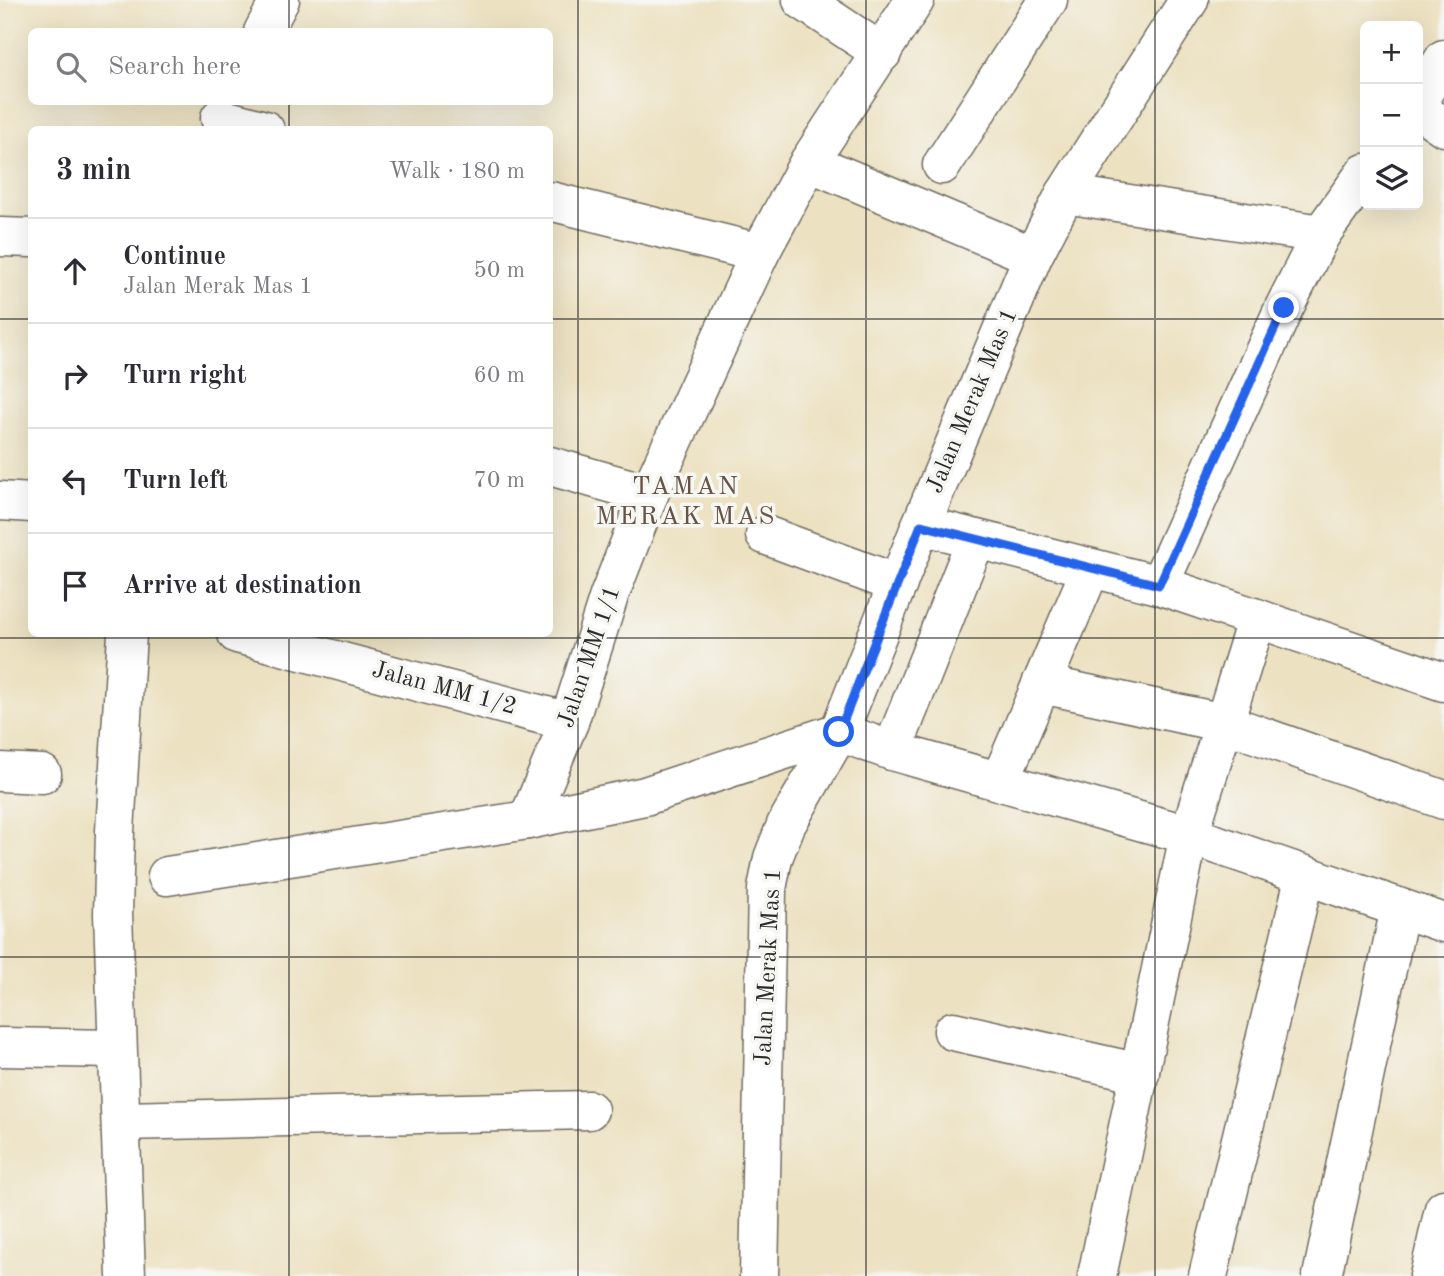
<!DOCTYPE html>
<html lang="en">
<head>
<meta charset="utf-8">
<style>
	body { margin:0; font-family:"Old Standard TT",serif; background:#f7f7f7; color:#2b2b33 }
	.controls { position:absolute; right:21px; top:21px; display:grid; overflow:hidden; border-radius:10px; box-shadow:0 7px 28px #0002 }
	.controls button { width:63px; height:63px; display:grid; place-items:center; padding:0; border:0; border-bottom:2px solid #e1e1e2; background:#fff; color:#2b2b33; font:35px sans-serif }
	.stop { position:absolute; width:21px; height:21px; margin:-16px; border:5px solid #2563eb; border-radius:50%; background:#fff }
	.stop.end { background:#2563eb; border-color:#fff; box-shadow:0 2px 7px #0008 }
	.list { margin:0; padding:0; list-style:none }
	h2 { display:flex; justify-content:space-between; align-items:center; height:91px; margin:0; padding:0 28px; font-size:30px }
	h2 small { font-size:23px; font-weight:400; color:#7c7c81 }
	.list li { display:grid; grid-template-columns:46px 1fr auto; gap:21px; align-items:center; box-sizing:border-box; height:105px; padding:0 28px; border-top:2px solid #e1e1e2 }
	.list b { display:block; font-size:26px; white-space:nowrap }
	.list p { margin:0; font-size:23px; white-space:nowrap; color:#7c7c81 }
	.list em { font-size:23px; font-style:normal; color:#7c7c81 }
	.icon { flex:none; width:38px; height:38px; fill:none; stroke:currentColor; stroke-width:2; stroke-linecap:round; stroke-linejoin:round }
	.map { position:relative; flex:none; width:1444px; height:1276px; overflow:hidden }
	.search { position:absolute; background:#fff; box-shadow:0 7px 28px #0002; left:28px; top:28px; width:525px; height:77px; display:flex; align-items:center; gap:18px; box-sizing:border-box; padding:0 24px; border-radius:10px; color:#7c7c81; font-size:26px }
	.panel { position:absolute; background:#fff; box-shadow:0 7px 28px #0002; left:28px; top:126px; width:525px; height:511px; border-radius:10px }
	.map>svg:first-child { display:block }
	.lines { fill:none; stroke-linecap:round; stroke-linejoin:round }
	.minor-casing { stroke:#6f6b60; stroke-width:41 }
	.minor { stroke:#fff; stroke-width:38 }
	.route { stroke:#2563eb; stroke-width:9 }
	.grid { fill:none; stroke:#2b2b2b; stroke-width:2; stroke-opacity:0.55 }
	.labels { text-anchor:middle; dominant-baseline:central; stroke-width:7; stroke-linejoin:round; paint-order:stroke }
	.street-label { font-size:24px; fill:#2b2b2b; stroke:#f6f6f2 }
	.neighbourhood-label { font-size:26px; letter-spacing:2px; fill:#675447; stroke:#f6f6f2 }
</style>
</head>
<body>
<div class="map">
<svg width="1444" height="1276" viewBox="0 0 1444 1276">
	<rect width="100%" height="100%" fill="#f6f6f2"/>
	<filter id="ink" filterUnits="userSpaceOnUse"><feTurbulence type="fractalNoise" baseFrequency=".0143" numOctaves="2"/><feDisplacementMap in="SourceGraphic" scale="14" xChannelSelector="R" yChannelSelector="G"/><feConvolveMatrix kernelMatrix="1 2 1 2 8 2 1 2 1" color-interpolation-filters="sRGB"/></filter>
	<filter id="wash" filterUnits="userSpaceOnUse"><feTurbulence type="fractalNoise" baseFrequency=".00686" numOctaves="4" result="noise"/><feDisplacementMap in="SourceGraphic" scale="28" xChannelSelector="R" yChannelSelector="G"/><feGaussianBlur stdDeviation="1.57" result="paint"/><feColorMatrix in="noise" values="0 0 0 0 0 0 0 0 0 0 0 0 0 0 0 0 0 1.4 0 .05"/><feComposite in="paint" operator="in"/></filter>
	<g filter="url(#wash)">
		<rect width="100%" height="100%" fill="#ece1c1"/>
	</g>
	<g filter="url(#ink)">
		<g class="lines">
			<!-- minor casing -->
			<g class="minor-casing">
				<g id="minor">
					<polyline points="802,0 882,53"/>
					<polyline points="263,32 280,0"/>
					<polyline points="1418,101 1444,59"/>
					<polyline points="1418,109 1444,127"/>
					<polyline points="220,118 265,130"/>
					<polyline points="809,162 1033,256"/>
					<polyline points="942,165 1048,0"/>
					<polyline points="1065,194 1321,234"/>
					<polyline points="550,201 760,253"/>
					<polyline points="0,237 32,238"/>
					<polyline points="550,466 649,494"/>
					<polyline points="0,501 32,503"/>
					<polyline points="921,525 1159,585 1444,682"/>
					<polyline points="765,535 898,584"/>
					<polyline points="1159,585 1284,308 1321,234 1365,173"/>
					<polyline points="237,634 569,722"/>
					<polyline points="1041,684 1224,723 1444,800"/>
					<polyline points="892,751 976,539"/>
					<polyline points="0,772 42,774"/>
					<polyline points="1000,781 1091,568"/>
					<polyline points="528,820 569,722 609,596 649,494 760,253 809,162 915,0"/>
					<polyline points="167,876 528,820 645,796 839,732 892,751 1189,835 1444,923"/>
					<polyline points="953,1031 1140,1073"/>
					<polyline points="0,1047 116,1049"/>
					<polyline points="122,1121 589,1110"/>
					<polyline points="126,1276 113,914 115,831 127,634"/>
					<polyline points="759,1276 767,889 773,858 786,825 839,732 921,525 1033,256 1065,194 1189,0"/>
					<polyline points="1097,1276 1189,835 1257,618"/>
					<polyline points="1208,1276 1305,875"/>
					<polyline points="1322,1276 1400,908"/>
					<polyline points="1429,1276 1444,1209"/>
				</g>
			</g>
			<!-- minor -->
			<use href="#minor" class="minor"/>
		</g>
	</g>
	<g class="lines" filter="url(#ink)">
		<!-- route -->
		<polyline class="route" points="839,732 921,525 1159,585 1284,308"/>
	</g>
	<!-- grid -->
	<path class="grid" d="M289 0V32M578 0V1276M866 0V1276M1155 0V1276M289 102V130M0 319H32M550 319H1444M289 634V1276M0 638H1444M0 957H1444"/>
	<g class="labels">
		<!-- street labels -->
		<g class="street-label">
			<text transform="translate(973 401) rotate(-67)">Jalan Merak Mas 1</text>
			<text transform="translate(590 657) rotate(-71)">Jalan MM 1/1</text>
			<text transform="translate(444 689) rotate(15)">Jalan MM 1/2</text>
			<text transform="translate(769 967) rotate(-87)">Jalan Merak Mas 1</text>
		</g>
		<!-- neighbourhood labels -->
		<g class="neighbourhood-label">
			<text x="686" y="487">TAMAN<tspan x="686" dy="30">MERAK MAS</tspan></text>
		</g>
	</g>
</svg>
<div class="controls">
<button>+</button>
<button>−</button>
<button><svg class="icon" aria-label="layers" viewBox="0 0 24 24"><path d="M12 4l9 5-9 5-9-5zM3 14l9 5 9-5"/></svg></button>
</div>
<div class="stop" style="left:839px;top:732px"></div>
<div class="stop end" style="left:1284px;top:308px"></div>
<div class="search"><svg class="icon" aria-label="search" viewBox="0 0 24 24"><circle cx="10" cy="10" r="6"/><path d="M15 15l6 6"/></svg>Search here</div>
<section class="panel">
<h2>3 min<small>Walk · 180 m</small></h2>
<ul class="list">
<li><svg class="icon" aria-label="ahead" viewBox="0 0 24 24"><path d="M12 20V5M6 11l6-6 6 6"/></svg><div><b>Continue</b><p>Jalan Merak Mas 1</p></div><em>50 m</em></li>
<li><svg class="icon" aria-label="right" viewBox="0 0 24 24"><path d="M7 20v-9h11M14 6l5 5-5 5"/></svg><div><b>Turn right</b></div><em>60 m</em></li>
<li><svg class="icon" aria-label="left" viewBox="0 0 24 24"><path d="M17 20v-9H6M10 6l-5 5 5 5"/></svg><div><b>Turn left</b></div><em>70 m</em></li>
<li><svg class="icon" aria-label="arrive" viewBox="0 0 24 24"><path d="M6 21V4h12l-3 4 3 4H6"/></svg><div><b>Arrive at destination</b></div></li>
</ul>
</section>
</div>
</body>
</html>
